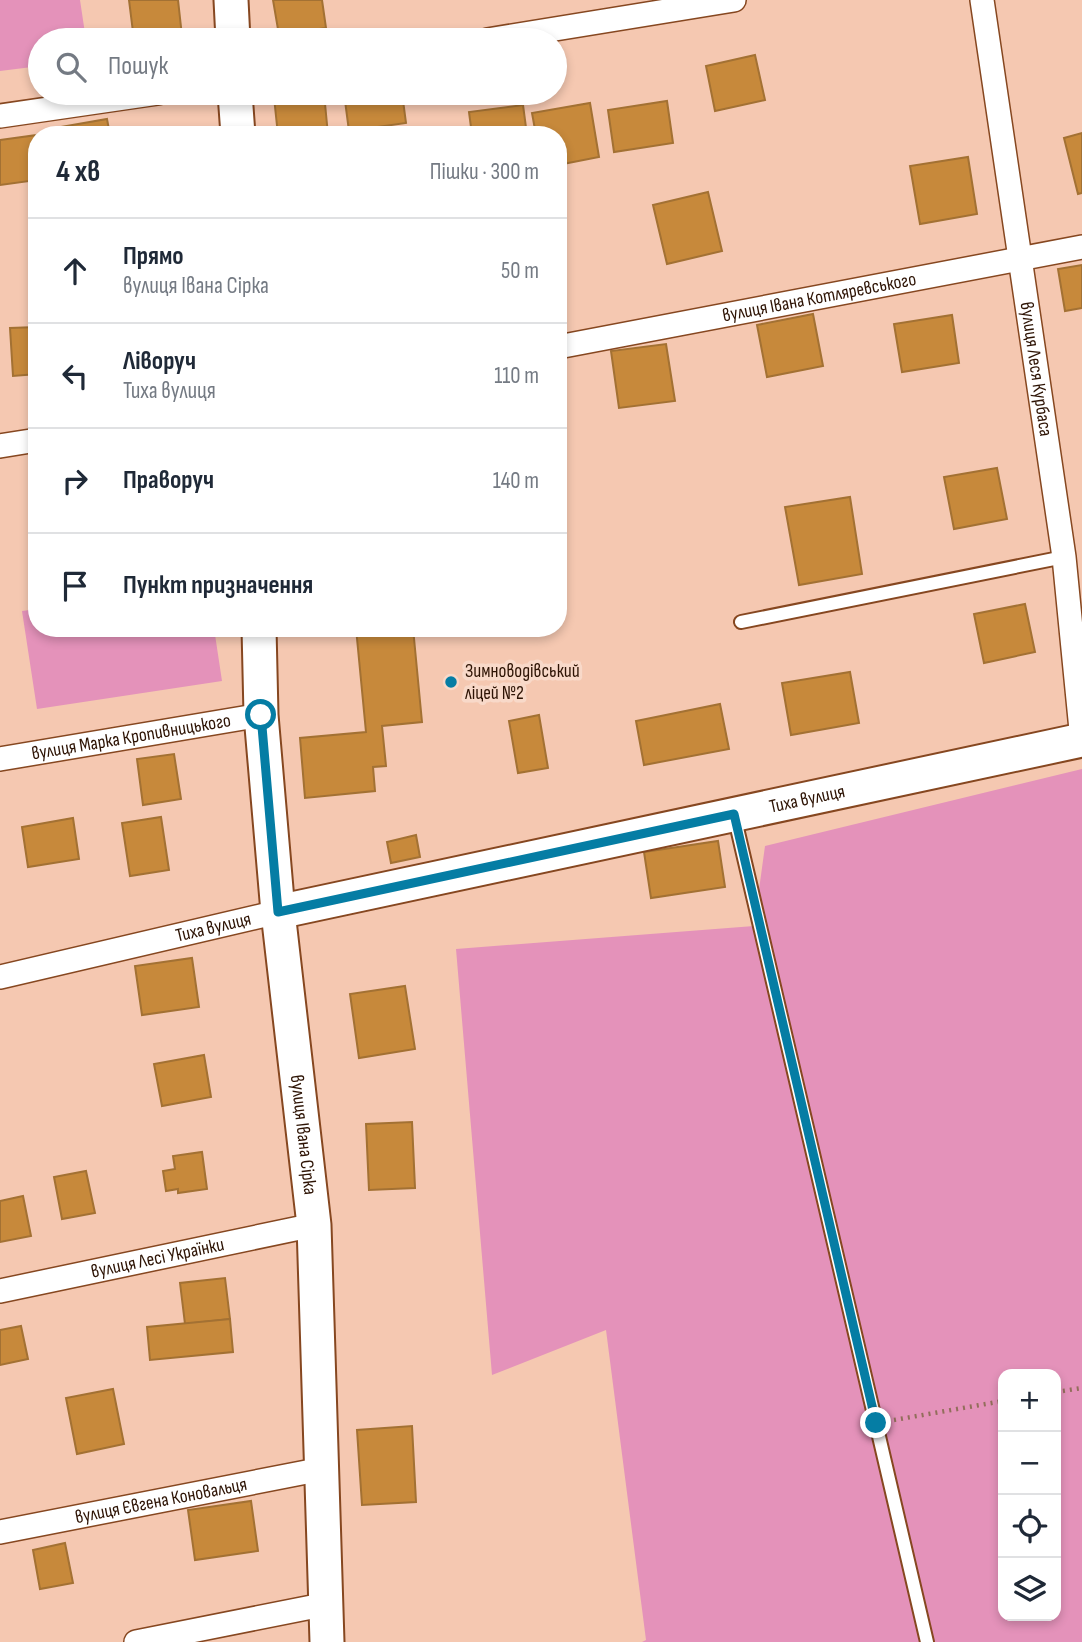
<!DOCTYPE html>
<html lang="uk">
<head>
<meta charset="utf-8">
<style>
	body { margin:0; font-family:"Sofia Sans Condensed",sans-serif; background:#f2f2f3; color:#1f2937 }
	.controls { position:absolute; right:21px; bottom:21px; display:grid; overflow:hidden; border-radius:14px; box-shadow:0 4px 10px #0003 }
	.controls button { width:63px; height:63px; display:grid; place-items:center; padding:0; border:0; border-bottom:2px solid #e0e1e3; background:#fff; color:#1f2937; font:35px sans-serif }
	.stop { position:absolute; width:21px; height:21px; margin:-16px; border:5px solid #057da4; border-radius:50%; background:#fff }
	.stop.end { background:#057da4; border-color:#fff; box-shadow:0 2px 7px #0008 }
	.list { margin:0; padding:0; list-style:none }
	h2 { display:flex; justify-content:space-between; align-items:center; height:91px; margin:0; padding:0 28px; font-size:30px }
	h2 small { font-size:23px; font-weight:400; color:#747a83 }
	.list li { display:grid; grid-template-columns:46px 1fr auto; gap:21px; align-items:center; box-sizing:border-box; height:105px; padding:0 28px; border-top:2px solid #e0e1e3 }
	.list b { display:block; font-size:26px; white-space:nowrap }
	.list p { margin:0; font-size:23px; white-space:nowrap; color:#747a83 }
	.list em { font-size:23px; font-style:normal; color:#747a83 }
	.icon { flex:none; width:38px; height:38px; fill:none; stroke:currentColor; stroke-width:2; stroke-linecap:round; stroke-linejoin:round }
	.map { position:relative; flex:none; width:1082px; height:1642px; overflow:hidden }
	.search { position:absolute; background:#fff; box-shadow:0 4px 10px #0003; left:28px; top:28px; width:539px; height:77px; display:flex; align-items:center; gap:18px; box-sizing:border-box; padding:0 24px; border-radius:38px; color:#747a83; font-size:26px }
	.panel { position:absolute; background:#fff; box-shadow:0 4px 10px #0003; left:28px; top:126px; width:539px; height:511px; border-radius:28px }
	.map>svg:first-child { display:block }
	.green { fill:#e492ba; fill-rule:evenodd }
	.building { fill:#c7893b; stroke:#a37133; stroke-width:2 }
	.lines { fill:none; stroke-linecap:round; stroke-linejoin:round }
	.lane-casing { stroke:#864720; stroke-width:16 }
	.street-casing { stroke:#864720; stroke-width:26 }
	.secondary-casing { stroke:#864720; stroke-width:37 }
	.path { stroke:#926e5b; stroke-width:4.5; stroke-dasharray:2 5; stroke-linecap:butt }
	.lane { stroke:#fff; stroke-width:12 }
	.street { stroke:#fff; stroke-width:23 }
	.secondary { stroke:#fff; stroke-width:33 }
	.route { stroke:#057da4; stroke-width:9 }
	.poi-dot { fill:#057da4; stroke:#f8d9c9; stroke-width:2.5 }
	.labels { text-anchor:middle; dominant-baseline:central; stroke-width:7; stroke-linejoin:round; paint-order:stroke }
	.street-label { font-size:19px; fill:#2d1304; stroke:#f8d9c9 }
	.poi-label { font-size:19px; fill:#2d1304; stroke:#f8d9c9; text-anchor:start }
</style>
</head>
<body>
<div class="map">
<svg width="1082" height="1642" viewBox="0 0 1082 1642">
	<rect width="100%" height="100%" fill="#f5c8b1"/>
	<!-- green -->
	<g class="green">
		<polygon points="0,0 80,0 86,40 40,40 40,66 0,71"/>
		<polygon points="37,609 37,628 214,628 222,681 37,709 22,611"/>
		<path d="M1082 769V1642H642L646 1640 606 1330 492 1375 456 949 754 926 765 846ZM1003 1374H1056V1616H1003Z"/>
	</g>
	<!-- building -->
	<g class="building">
		<polygon points="129,0 178,0 182,36 134,40"/>
		<polygon points="273,0 322,0 326,28 279,35"/>
		<polygon points="755,55 765,100 715,111 706,66"/>
		<polygon points="324,93 328,135 278,135 274,97"/>
		<polygon points="344,93 402,93 406,123 349,131"/>
		<polygon points="667,101 673,143 614,152 608,110"/>
		<polygon points="590,103 599,157 558,165 558,135 536,135 532,113"/>
		<polygon points="523,105 527,135 472,135 469,112"/>
		<polygon points="107,119 110,135 57,135 55,128"/>
		<polygon points="1082,133 1082,193 1078,194 1064,138"/>
		<polygon points="37,135 37,180 0,185 0,140"/>
		<polygon points="968,157 977,214 920,224 910,166"/>
		<polygon points="708,192 722,251 667,264 653,205"/>
		<polygon points="1082,265 1082,308 1065,311 1058,269"/>
		<polygon points="813,314 823,366 767,377 757,325"/>
		<polygon points="952,315 959,363 902,372 894,324"/>
		<polygon points="37,327 37,374 13,376 10,328"/>
		<polygon points="666,344 675,401 619,408 611,351"/>
		<polygon points="997,468 1007,519 954,529 944,477"/>
		<polygon points="850,497 862,574 799,585 785,507"/>
		<polygon points="1025,604 1035,652 984,663 974,614"/>
		<polygon points="356,628 413,628 422,722 382,726 386,766 373,767 375,791 305,798 300,738 366,732"/>
		<polygon points="850,672 859,723 791,735 782,683"/>
		<polygon points="720,704 729,749 644,765 636,721"/>
		<polygon points="539,715 548,768 518,773 509,721"/>
		<polygon points="174,754 181,799 143,805 137,759"/>
		<polygon points="161,817 169,870 130,876 122,823"/>
		<polygon points="73,818 79,859 28,867 22,827"/>
		<polygon points="416,835 420,857 391,863 387,842"/>
		<polygon points="718,841 725,887 651,898 644,852"/>
		<polygon points="192,958 199,1007 142,1015 135,966"/>
		<polygon points="405,986 415,1049 359,1058 350,994"/>
		<polygon points="204,1055 211,1097 162,1106 154,1064"/>
		<polygon points="412,1122 415,1188 369,1190 366,1124"/>
		<polygon points="202,1152 207,1189 178,1193 178,1189 166,1191 163,1171 175,1169 173,1156"/>
		<polygon points="86,1171 95,1213 62,1219 54,1177"/>
		<polygon points="23,1196 31,1236 0,1242 0,1201"/>
		<polygon points="225,1278 230,1319 185,1324 180,1283"/>
		<polygon points="230,1319 233,1352 150,1360 147,1327"/>
		<polygon points="21,1326 28,1359 0,1365 0,1330"/>
		<polygon points="113,1389 124,1444 77,1454 66,1398"/>
		<polygon points="412,1426 416,1502 362,1505 357,1430"/>
		<polygon points="251,1501 258,1551 195,1560 188,1510"/>
		<polygon points="65,1543 73,1583 40,1589 33,1550"/>
	</g>
	<g class="lines">
		<!-- lane casing -->
		<g class="lane-casing">
			<g id="lane">
				<polyline points="741,622 1064,557"/>
				<polyline points="734,815 927,1642"/>
			</g>
		</g>
		<!-- street casing -->
		<g class="street-casing">
			<g id="street">
				<path id="s1" d="M982 0 1064 557 1082 740"/>
				<polyline points="487,40 734,0"/>
				<polyline points="0,116 158,93"/>
				<path id="s2" d="M558 347 1082 247"/>
				<polyline points="0,446 37,440"/>
				<path id="s3" d="M0 759 261 715"/>
				<path id="s4" d="M0 977 278 912"/>
				<path id="s5" d="M0 1291 314 1225"/>
				<path id="s6" d="M0 1532 322 1469"/>
				<polyline points="136,1642 327,1604"/>
			</g>
		</g>
		<!-- secondary casing -->
		<g class="secondary-casing">
			<g id="secondary">
				<polyline points="231,0 233,40"/>
				<polyline points="235,93 238,135"/>
				<path id="s7" d="M259 628 261 715 278 912 314 1225 327 1642"/>
				<path id="s8" d="M278 912 1082 740"/>
			</g>
		</g>
		<!-- path -->
		<g class="path">
			<polyline points="1056,1392 1082,1388"/>
			<polyline points="894,1420 1003,1401"/>
		</g>
		<!-- lane -->
		<use href="#lane" class="lane"/>
		<!-- street -->
		<use href="#street" class="street"/>
		<!-- secondary -->
		<use href="#secondary" class="secondary"/>
	</g>
	<g class="lines">
		<!-- route -->
		<polyline class="route" points="261,715 278,912 734,814 876,1423"/>
	</g>
	<!-- markers -->
	<circle class="poi-dot" cx="451" cy="682" r="7"/>
	<g class="labels">
		<!-- street labels -->
		<g class="street-label">
			<text stroke="none"><textPath href="#s2" startOffset="266">вулиця Івана Котляревського</textPath></text>
			<text stroke="none"><textPath href="#s1" startOffset="373">вулиця Леся Курбаса</textPath></text>
			<text stroke="none"><textPath href="#s3" startOffset="133">вулиця Марка Кропивницького</textPath></text>
			<text stroke="none"><textPath href="#s8" startOffset="541">Тиха вулиця</textPath></text>
			<text stroke="none"><textPath href="#s4" startOffset="219">Тиха вулиця</textPath></text>
			<text stroke="none"><textPath href="#s7" startOffset="509">вулиця Івана Сірка</textPath></text>
			<text stroke="none"><textPath href="#s5" startOffset="161">вулиця Лесі Українки</textPath></text>
			<text stroke="none"><textPath href="#s6" startOffset="164">вулиця Євгена Коновальця</textPath></text>
		</g>
		<!-- poi labels -->
		<g class="poi-label">
			<text x="465" y="671">Зимноводівський<tspan x="465" dy="22">ліцей №2</tspan></text>
		</g>
	</g>
</svg>
<div class="controls">
<button>+</button>
<button>−</button>
<button><svg class="icon" aria-label="locate" viewBox="0 0 24 24"><circle cx="12" cy="12" r="6"/><path d="M12 2v4M12 18v4M2 12h4M18 12h4"/></svg></button>
<button><svg class="icon" aria-label="layers" viewBox="0 0 24 24"><path d="M12 4l9 5-9 5-9-5zM3 14l9 5 9-5"/></svg></button>
</div>
<div class="stop" style="left:261px;top:715px"></div>
<div class="stop end" style="left:876px;top:1423px"></div>
<div class="search"><svg class="icon" aria-label="search" viewBox="0 0 24 24"><circle cx="10" cy="10" r="6"/><path d="M15 15l6 6"/></svg>Пошук</div>
<section class="panel">
<h2>4 хв<small>Пішки · 300 m</small></h2>
<ul class="list">
<li><svg class="icon" aria-label="ahead" viewBox="0 0 24 24"><path d="M12 20V5M6 11l6-6 6 6"/></svg><div><b>Прямо</b><p>вулиця Івана Сірка</p></div><em>50 m</em></li>
<li><svg class="icon" aria-label="left" viewBox="0 0 24 24"><path d="M17 20v-9H6M10 6l-5 5 5 5"/></svg><div><b>Ліворуч</b><p>Тиха вулиця</p></div><em>110 m</em></li>
<li><svg class="icon" aria-label="right" viewBox="0 0 24 24"><path d="M7 20v-9h11M14 6l5 5-5 5"/></svg><div><b>Праворуч</b></div><em>140 m</em></li>
<li><svg class="icon" aria-label="arrive" viewBox="0 0 24 24"><path d="M6 21V4h12l-3 4 3 4H6"/></svg><div><b>Пункт призначення</b></div></li>
</ul>
</section>
</div>
</body>
</html>
